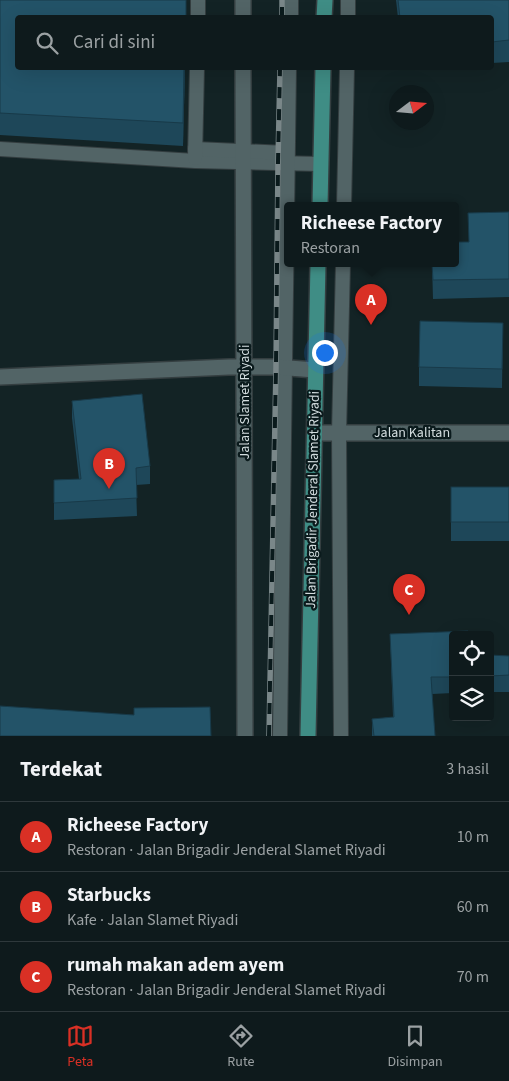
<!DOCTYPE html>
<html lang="id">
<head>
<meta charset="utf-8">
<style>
	body { margin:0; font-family:"Source Sans 3",sans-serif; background:#1c2729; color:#f1f3f6 }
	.controls { position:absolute; right:15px; bottom:15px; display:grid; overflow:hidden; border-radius:5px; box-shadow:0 5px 20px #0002 }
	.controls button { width:45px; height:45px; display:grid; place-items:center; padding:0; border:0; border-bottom:1px solid #2e383b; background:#0e1a1c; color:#f1f3f6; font:25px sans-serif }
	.compass { position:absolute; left:389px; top:85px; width:45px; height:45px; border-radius:50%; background:#0e1a1c; box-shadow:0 5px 20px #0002; rotate:74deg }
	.you { position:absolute; left:324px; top:352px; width:18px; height:18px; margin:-12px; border:4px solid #fff; border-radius:50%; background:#1a73e8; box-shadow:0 0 0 8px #1a73e833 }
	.badge { display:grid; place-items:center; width:32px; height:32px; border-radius:50%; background:#d93025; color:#fff; font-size:16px; font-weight:700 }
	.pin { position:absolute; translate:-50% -41px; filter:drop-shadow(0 1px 2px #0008) }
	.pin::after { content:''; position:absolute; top:26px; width:18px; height:15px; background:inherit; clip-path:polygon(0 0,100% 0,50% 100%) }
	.popup { position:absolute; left:284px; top:202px; width:175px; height:65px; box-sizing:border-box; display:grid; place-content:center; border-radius:5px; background:#0e1a1c; filter:drop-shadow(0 1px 4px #0005); font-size:16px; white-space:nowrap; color:#9ba1a3 }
	.popup b { font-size:19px; color:#f1f3f6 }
	.popup::after { content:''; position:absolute; left:50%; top:100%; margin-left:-10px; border:10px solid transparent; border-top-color:#0e1a1c }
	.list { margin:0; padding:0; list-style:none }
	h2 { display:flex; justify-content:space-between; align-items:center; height:65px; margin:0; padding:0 20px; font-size:21px }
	h2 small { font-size:16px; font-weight:400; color:#9ba1a3 }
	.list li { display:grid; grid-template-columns:32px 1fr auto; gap:15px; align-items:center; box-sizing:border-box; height:70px; padding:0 20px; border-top:1px solid #2e383b }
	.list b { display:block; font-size:19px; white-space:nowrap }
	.list p { margin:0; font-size:16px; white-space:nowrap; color:#9ba1a3 }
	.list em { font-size:16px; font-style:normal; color:#9ba1a3 }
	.icon { flex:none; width:28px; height:28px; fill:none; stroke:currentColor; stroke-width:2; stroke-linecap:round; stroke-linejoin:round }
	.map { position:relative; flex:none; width:509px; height:736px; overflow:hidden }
	.search { position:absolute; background:#0e1a1c; box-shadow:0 5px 20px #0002; left:15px; right:15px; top:15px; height:55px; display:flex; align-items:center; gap:12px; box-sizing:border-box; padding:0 18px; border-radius:5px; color:#9ba1a3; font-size:19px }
	.sheet { height:275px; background:#0e1a1c }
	nav { display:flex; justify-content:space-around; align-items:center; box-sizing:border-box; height:70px; border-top:1px solid #2e383b; background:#0e1a1c; font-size:14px; color:#9ba1a3 }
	nav a { display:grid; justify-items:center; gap:2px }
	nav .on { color:#d93025 }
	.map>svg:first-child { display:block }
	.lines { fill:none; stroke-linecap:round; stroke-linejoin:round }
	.lane-casing { stroke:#343e40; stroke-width:16 }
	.street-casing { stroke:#343e40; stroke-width:18 }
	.primary-casing { stroke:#343e40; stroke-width:18 }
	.lane { stroke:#526466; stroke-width:14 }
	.street { stroke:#526466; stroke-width:15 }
	.primary { stroke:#3f8d85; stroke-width:15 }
	.rail-casing { stroke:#7a8789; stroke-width:5.5 }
	.rail { stroke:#0a1a1c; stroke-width:4; stroke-dasharray:11; stroke-linecap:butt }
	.wall { fill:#1e4759 }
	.shaded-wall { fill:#183a49 }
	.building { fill:#235368; stroke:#183a49 }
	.labels { text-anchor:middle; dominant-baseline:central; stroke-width:4.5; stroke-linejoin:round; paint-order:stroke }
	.street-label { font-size:14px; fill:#d4dee0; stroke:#0a1a1c }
</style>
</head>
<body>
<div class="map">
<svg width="509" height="736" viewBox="0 0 509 736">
	<rect width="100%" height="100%" fill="#132325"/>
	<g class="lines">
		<!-- lane casing -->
		<g class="lane-casing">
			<g id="lane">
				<polyline points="198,18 198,0"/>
				<polyline points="291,18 291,0"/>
				<polyline points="348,18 348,0"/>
				<polyline points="0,149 195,161 321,164"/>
				<polyline points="195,149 287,153"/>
				<polyline points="195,158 197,68"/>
				<polyline points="344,206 347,68"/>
				<path d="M280 736C284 513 284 290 289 68"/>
				<polyline points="341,736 339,433 343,264"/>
			</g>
		</g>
		<!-- street casing -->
		<g class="street-casing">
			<g id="street">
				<polyline points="243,0 243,18"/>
				<polyline points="243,68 245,736"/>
				<polyline points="0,377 229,367 276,367 315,370"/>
				<polyline points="315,433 509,433"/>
			</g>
		</g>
		<!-- primary casing -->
		<g class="primary-casing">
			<g id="primary">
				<polyline points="324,18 325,0"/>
				<polyline points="320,206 323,68"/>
				<polyline points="308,736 318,264"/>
			</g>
		</g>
		<!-- lane -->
		<use href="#lane" class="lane"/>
		<!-- street -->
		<use href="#street" class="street"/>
		<!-- primary -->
		<use href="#primary" class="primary"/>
		<!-- rail casing -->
		<g class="rail-casing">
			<g id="rail">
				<polyline points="282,18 282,0"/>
				<polyline points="269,736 276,367 278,162 280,68"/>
			</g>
		</g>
		<!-- rail -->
		<use href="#rail" class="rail"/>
	</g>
	<!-- wall -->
	<g class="wall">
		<polygon points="0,0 185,68 183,146 0,135"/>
		<polygon points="396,0 509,0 509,62 492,63 492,18 398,18"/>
		<polygon points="402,68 432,68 402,70"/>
		<polygon points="509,212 509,297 433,299 432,264 455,264 468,242"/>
		<polygon points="503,323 502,388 419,386 419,367"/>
		<polygon points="72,401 150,466 150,484 136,485 137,516 54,520 54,480 79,479 72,418"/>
		<rect x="451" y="487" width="58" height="54"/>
		<polygon points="390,634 453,635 453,693 432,694 435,736 372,736 372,719 393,717"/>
		<polygon points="490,655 509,656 509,692 490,692"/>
	</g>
	<!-- shaded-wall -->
	<polygon class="shaded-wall" points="184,68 185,68 183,146 183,123"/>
	<!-- building -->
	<g class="building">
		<polygon points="0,0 186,0 186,18 18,18 18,68 184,68 183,123 0,113"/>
		<polygon points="398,0 509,0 509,40 492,42 492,18 400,18"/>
		<polygon points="509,212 509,279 433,280 432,264 455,264 455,242 469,242 468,213"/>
		<polygon points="420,321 503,323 502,369 419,367"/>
		<polygon points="142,394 150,466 136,468 137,498 54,503 54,480 81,479 72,401"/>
		<rect x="451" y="487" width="58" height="35"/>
		<polygon points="468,631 468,635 453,635 453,677 431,677 435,736 374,736 372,719 394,717 390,634"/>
		<polygon points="490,655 509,656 509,675 490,676"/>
		<polygon points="0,706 134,715 134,708 210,707 211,736 0,736"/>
	</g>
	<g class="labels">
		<!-- street labels -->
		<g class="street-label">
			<text transform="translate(245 402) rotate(-90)">Jalan Slamet Riyadi</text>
			<text x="412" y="433">Jalan Kalitan</text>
			<text transform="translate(313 500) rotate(-89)">Jalan Brigadir Jenderal Slamet Riyadi</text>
		</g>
	</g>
</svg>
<div class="controls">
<button><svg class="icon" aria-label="locate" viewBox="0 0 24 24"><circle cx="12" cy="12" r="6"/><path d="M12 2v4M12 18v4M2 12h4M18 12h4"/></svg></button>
<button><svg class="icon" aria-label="layers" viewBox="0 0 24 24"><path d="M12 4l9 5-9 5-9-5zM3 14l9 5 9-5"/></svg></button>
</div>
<svg class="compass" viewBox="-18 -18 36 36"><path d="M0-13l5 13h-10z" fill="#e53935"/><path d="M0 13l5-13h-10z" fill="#9ba1a3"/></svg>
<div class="you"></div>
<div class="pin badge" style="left:371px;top:325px">A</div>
<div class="popup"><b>Richeese Factory</b>Restoran</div>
<div class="pin badge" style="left:109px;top:489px">B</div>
<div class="pin badge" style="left:409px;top:615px">C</div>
<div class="search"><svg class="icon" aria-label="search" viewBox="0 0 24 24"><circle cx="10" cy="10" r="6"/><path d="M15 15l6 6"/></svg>Cari di sini</div>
</div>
<section class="sheet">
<h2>Terdekat<small>3 hasil</small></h2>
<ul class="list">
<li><span class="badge">A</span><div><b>Richeese Factory</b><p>Restoran · Jalan Brigadir Jenderal Slamet Riyadi</p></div><em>10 m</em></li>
<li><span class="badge">B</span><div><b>Starbucks</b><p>Kafe · Jalan Slamet Riyadi</p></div><em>60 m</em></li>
<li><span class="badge">C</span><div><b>rumah makan adem ayem</b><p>Restoran · Jalan Brigadir Jenderal Slamet Riyadi</p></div><em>70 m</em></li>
</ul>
</section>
<nav>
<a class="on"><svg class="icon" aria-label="map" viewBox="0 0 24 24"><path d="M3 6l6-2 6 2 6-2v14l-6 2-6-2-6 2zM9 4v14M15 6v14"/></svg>Peta</a>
<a><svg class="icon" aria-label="directions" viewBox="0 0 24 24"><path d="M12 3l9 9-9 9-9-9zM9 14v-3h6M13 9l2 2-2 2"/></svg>Rute</a>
<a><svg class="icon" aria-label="saved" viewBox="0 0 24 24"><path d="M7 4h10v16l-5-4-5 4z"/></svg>Disimpan</a>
</nav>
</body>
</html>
